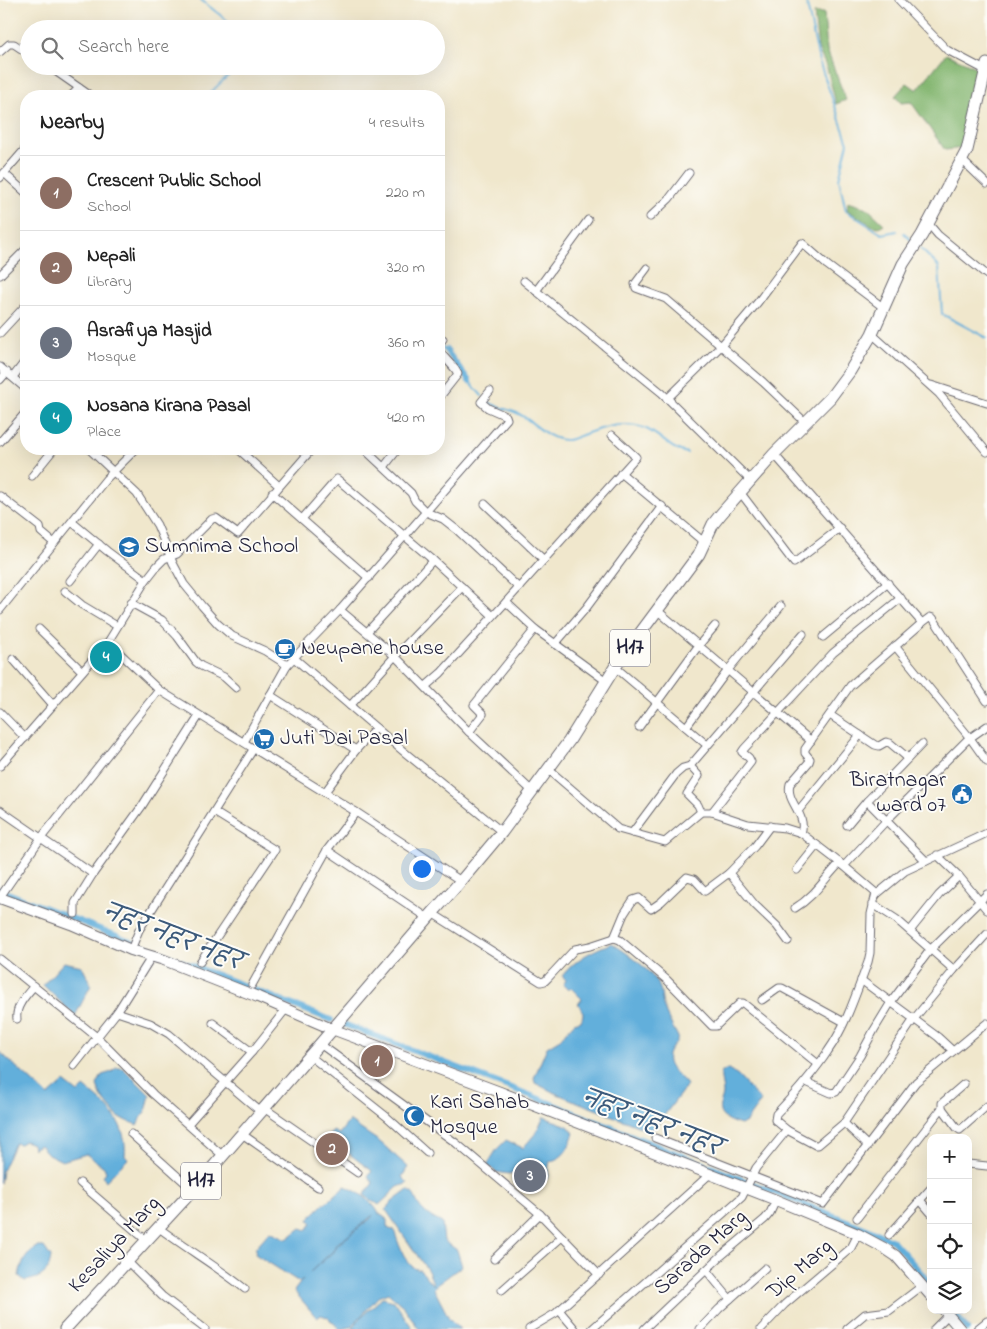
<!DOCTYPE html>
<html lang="en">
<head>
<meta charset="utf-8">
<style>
	body { margin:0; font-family:"Indie Flower","Playpen Sans Deva",sans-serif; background:#f2f2f2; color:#222 }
	.controls { position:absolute; right:15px; bottom:15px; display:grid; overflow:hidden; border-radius:10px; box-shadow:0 5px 20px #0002 }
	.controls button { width:45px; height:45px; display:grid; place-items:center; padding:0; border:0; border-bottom:1px solid #e0e0e0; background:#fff; color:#222; font:25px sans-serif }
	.you { position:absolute; left:421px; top:868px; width:18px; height:18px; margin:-12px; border:4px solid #fff; border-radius:50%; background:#1a73e8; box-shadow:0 0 0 8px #1a73e833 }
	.badge { display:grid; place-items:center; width:32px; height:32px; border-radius:50%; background:#0f766e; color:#fff; font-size:16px; font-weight:700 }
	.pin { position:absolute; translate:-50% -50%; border:2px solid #fff; box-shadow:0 1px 5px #0006 }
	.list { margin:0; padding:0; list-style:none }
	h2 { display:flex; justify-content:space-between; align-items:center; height:65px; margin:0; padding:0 20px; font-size:21px }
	h2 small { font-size:16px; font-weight:400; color:#767676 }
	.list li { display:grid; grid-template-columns:32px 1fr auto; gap:15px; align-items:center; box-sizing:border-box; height:75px; padding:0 20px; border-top:1px solid #e0e0e0 }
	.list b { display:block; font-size:19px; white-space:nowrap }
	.list p { margin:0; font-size:16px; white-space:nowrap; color:#767676 }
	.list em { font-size:16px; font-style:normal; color:#767676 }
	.icon { flex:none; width:28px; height:28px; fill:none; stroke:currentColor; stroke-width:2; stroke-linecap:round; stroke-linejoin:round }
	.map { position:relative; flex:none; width:987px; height:1329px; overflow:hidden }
	.search { position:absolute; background:#fff; box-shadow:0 5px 20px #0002; left:20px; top:20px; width:425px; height:55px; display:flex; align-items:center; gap:12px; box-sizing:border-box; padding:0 18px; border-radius:28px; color:#767676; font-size:19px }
	.panel { position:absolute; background:#fff; box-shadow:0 5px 20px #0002; left:20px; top:90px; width:425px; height:365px; border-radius:20px }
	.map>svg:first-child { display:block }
	.forest { fill:#83b670; stroke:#526c56 }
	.water { fill:#62afdb; stroke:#42688b; fill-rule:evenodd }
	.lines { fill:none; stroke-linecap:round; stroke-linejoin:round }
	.stream { stroke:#62afdb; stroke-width:2 }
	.canal { stroke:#62afdb; stroke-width:6 }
	.street-casing { stroke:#6a676e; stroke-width:9 }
	.secondary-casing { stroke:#6a676e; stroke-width:12 }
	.primary-casing { stroke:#6a676e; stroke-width:13 }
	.street { stroke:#fff; stroke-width:7 }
	.secondary { stroke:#fff; stroke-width:10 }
	.primary { stroke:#fff; stroke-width:11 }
	.labels { text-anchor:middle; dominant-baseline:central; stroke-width:4; stroke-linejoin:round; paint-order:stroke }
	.shield { fill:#fdfcf7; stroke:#646373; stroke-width:1 }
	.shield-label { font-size:21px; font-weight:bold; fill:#22223b }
	.poi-label { font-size:22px; fill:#22223b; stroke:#fdfcf7; text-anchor:start }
	.street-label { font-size:22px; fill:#22223b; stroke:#fdfcf7 }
	.water-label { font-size:24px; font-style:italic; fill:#3c5a7b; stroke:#fdfcf7 }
</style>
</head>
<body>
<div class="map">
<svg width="987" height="1329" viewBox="0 0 987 1329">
	<rect width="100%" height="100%" fill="#fdfcf7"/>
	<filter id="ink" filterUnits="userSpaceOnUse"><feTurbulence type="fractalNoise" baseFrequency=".02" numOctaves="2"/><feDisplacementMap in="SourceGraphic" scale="10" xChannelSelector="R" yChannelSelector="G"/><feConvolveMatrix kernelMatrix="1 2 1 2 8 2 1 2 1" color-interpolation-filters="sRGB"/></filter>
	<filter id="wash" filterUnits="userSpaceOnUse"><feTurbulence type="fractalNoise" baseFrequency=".0096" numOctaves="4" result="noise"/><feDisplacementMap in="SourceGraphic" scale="20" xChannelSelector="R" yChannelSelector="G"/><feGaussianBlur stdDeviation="1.12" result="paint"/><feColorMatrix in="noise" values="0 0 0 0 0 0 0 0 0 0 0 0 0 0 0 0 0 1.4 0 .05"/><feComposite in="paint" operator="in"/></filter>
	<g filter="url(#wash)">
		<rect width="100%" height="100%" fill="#f0e7cc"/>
		<!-- forest -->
		<g class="forest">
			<polygon points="814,13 824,13 827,50 846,100 836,104 827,68 818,49"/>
			<polygon points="946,54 978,68 963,148 945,150 911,102 901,103 895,96 907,83 917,90"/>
			<polygon points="848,202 867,208 884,224 879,227 873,226 847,210"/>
		</g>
		<!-- water -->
		<g class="water">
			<path d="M612 943C629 955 649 967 659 986 662 992 661 998 663 1005 666 1016 673 1027 678 1037 677 1044 670 1048 668 1055 665 1070 681 1075 687 1085L654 1129H645L555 1093 535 1083 534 1078 547 1047 560 1039 574 1023 581 1021C584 1014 584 1009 578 1004L582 999 571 988 568 990 563 985 566 980 562 976C577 958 591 951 612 943Z"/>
			<polygon points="64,962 82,966 91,985 75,1016 43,985"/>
			<path d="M0 1052 48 1096 64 1082 78 1093 84 1087C108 1106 128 1124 125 1156L128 1159 106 1181 103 1176 106 1172 104 1167 86 1154 62 1161 48 1154 40 1145 33 1149 32 1144 25 1141 20 1144 15 1143 2 1171 0 1183Z"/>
			<polygon points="116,1068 123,1068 150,1095 147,1108 137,1125 118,1117 101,1096 97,1085 102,1075 112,1072"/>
			<path d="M727 1069 738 1076 761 1101 746 1122 741 1125C731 1122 717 1118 720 1105 721 1101 723 1097 723 1093 723 1086 720 1081 721 1073Z"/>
			<path d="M544 1117 568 1126 574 1133C569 1146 566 1158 550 1161L548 1170 549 1176 544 1182 528 1173 518 1171 509 1174 496 1172 487 1165 497 1149 506 1140 523 1148 535 1134Z"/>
			<polygon points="349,1121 380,1142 408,1167 402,1177 408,1183 398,1187 379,1205 364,1195 373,1183 368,1176 372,1171 336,1144 326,1139 333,1131 339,1134"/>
			<path d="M345 1186C359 1192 373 1201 379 1214L383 1215 387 1220V1226L389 1229 394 1230C398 1242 403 1259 414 1268 416 1269 419 1269 421 1271 425 1274 428 1281 434 1285L428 1271 386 1210 392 1202 408 1190C415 1194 415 1198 418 1204 424 1213 432 1218 442 1223L444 1241 457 1250 462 1266 435 1286 434 1289 449 1318 460 1329H419L404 1307 388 1293 378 1297 351 1327 340 1329 327 1317 321 1315 317 1318 294 1291 303 1279 299 1282 255 1254 256 1247 270 1231 287 1239 301 1228 307 1230 312 1223 309 1220C318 1205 333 1199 345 1186ZM373 1215 370 1219 337 1245 335 1250 309 1273 333 1251 336 1244 344 1239Z"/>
			<path d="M36 1247H44L51 1257C49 1274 41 1278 25 1281L19 1276C21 1263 26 1255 36 1247Z"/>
			<polygon points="382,1298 394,1301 413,1329 352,1329 361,1317"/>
		</g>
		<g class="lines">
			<!-- stream -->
			<g class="stream">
				<polyline points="201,0 238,29"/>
				<polyline points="804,0 807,5 819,61 848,143 839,179 846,211 882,234 897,231"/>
				<path d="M208 96C217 85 228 77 237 66"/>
				<polyline points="904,233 912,241"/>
				<polyline points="920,248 939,267 942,314 987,338"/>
				<polyline points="440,345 446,350"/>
				<polyline points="469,381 482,396"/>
				<path d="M486 400C496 408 506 408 517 413 533 420 547 441 567 440 572 440 579 436 585 434 604 427 624 421 644 428 660 434 670 450 687 453"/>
			</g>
			<!-- canal -->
			<g class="canal">
				<polyline points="446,350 469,381"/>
				<polyline points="0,890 331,1020"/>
				<polyline points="341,1023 532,1096 867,1229 893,1241 931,1284"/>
				<polyline points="952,1310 967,1329"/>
			</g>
		</g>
	</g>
	<g filter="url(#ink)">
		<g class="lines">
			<!-- street casing -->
			<g class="street-casing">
				<g id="street">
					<polyline points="899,0 947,50 985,70"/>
					<polyline points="0,52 9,44 14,44 29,54"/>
					<polyline points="48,66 91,96"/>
					<polyline points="71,96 79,88"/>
					<polyline points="962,160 987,184"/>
					<polyline points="4,173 26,193"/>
					<polyline points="0,178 26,148"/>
					<polyline points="650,217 669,199 689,173"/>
					<polyline points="927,222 938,235 987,275"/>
					<polyline points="647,268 635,284 636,288 666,299 763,382 806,423"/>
					<polyline points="0,275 26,249"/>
					<polyline points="524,281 662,393 750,480"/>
					<polyline points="536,291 588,220"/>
					<polyline points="0,333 26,305"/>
					<polyline points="872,334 939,394 987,452"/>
					<polyline points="439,344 443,339"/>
					<polyline points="439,351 455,369 458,374 439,398"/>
					<polyline points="0,367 26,389"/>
					<polyline points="13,377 26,360"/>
					<polyline points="0,380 7,372"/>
					<polyline points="931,385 987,403"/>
					<polyline points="667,399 721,346 758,302 802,243 827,265 884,308"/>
					<polyline points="0,442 26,412"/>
					<polyline points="89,449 137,494 157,525 173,563 184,584 202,606 218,624 232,636 265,651 287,665"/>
					<polyline points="238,449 279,486"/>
					<polyline points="364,449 411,493 415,501 426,512 443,519 457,530 519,588"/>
					<polyline points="774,454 922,623 930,617 933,618 987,701"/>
					<polyline points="384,467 398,449"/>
					<polyline points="621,473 699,538 706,541"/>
					<polyline points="32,476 54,449"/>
					<polyline points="740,492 794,563 840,528"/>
					<polyline points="272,493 369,578"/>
					<polyline points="0,496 40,527 41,532 54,543"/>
					<polyline points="485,504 544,560"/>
					<polyline points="302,519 337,479 433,560 493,616"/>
					<polyline points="72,522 107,551 146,580"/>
					<polyline points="70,581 99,544"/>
					<polyline points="65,591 82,605 117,626"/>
					<polyline points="506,602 636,457 612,435"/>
					<polyline points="131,603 162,620 177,636 196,662 201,666 224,677 236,688"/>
					<polyline points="0,610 106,479 136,449"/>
					<polyline points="340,610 395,656 469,732 532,791"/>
					<polyline points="658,611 811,741"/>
					<polyline points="39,629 82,671"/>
					<polyline points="367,632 433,560"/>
					<polyline points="823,637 888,583"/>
					<polyline points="108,642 159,690 356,812 461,881"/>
					<polyline points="555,644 587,607 662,506"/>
					<polyline points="895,646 970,738 987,762"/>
					<polyline points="294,658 403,751 502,832"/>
					<polyline points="13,659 53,705"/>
					<polyline points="615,667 707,745"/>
					<polyline points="426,686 441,673 506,602 535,629 606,681"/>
					<polyline points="270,695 356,750"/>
					<polyline points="350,706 395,656 462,587"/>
					<polyline points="0,712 25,738"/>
					<polyline points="830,715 875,745 879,746 886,742 890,743 908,758"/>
					<polyline points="639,727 699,645 715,626"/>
					<polyline points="686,727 728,670 781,606"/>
					<polyline points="469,732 483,714 474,705 535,629"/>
					<polyline points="244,742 287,665 340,610 507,419 506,416 488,408 481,402 490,391"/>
					<polyline points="0,766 108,642 146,580 157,566 164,559 177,554 212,519 216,518 238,534 312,449"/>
					<polyline points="690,766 699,776 687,794 698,805 701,812"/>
					<polyline points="548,769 618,829 665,842 701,812 712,812 748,824 785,828 801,833 844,866 877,894"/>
					<polyline points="325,792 356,750 376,728"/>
					<polyline points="867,801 926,861"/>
					<polyline points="0,810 93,874"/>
					<polyline points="798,811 860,735"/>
					<polyline points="712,812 751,762 749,758 742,752 744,749 833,653 901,598"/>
					<polyline points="847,825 867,801 922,744"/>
					<polyline points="770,826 755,846 729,873 755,905 777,926 788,941"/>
					<polyline points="632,833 676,774 683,768 690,766 803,634"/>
					<path d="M801 833C808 814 785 802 790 784L809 762 810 759 805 753V749L850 686 922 623"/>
					<polyline points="327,850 428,918"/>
					<polyline points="937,855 959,876 987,910"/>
					<polyline points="844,866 886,821 967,740 987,726"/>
					<polyline points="797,870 817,845"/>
					<polyline points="0,897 41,838 159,690"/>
					<polyline points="873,904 896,919 954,970"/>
					<path d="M795 908C814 897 825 878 840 863"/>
					<polyline points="432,913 541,982 545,981 548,978 575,949 590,946 614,938 620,940 667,980 712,1026 716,1026 740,1003 743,1003 818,1064"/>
					<polyline points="75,914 75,903 93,874 142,806 199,716"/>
					<polyline points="910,931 939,895 959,876"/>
					<polyline points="614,938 624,914 633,900 639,898 651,909 661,902 687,877 694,879 705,891 729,873"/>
					<polyline points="131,950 139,930 254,748"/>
					<polyline points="0,959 98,1038 153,1094 222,1155"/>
					<polyline points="200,962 275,850 214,812"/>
					<polyline points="861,980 938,1037 953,1051"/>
					<polyline points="252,985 327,850 356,812"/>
					<polyline points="762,1000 779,988 782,988 844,1022"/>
					<polyline points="117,1012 150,1023 169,1034 261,1112"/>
					<path d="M17 1019C15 1007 26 995 34 986"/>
					<polyline points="213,1023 252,1052"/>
					<polyline points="320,1044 456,1143 540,1214 599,1275"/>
					<polyline points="310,1056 387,1117 427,1153"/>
					<polyline points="74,1066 117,1012 152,956"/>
					<polyline points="806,1082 831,1093 836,1092 860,1056 874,1030 891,1002 930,950 987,894"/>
					<polyline points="264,1108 358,1173"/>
					<polyline points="942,1108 957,1128 960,1130 987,1106"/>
					<polyline points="844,1123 868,1146"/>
					<polyline points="188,1124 252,1052 286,1009"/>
					<polyline points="787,1130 815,1145 818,1145 844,1123 914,1019 954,970 987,934"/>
					<polyline points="131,1134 193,1190"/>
					<polyline points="242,1134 318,1187"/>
					<polyline points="655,1138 823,1204 916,1082 987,1023"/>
					<polyline points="968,1164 987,1166"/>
					<polyline points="80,1183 147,1241"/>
					<polyline points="920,1200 931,1213"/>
					<polyline points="857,1218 942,1108 942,1103 964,1084"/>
					<path d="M159 1228C187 1249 218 1267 245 1289"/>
					<polyline points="889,1235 931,1188"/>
					<polyline points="494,1259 540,1214"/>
					<polyline points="128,1262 162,1296 205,1329"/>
					<polyline points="706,1270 730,1299"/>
					<polyline points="502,1290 562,1237"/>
					<polyline points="559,1310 575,1329"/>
					<polyline points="529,1329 556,1313 710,1174"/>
					<path d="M592 1329 742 1197 756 1168 787 1130 775 1120 776 1114C795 1094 813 1074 828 1051 846 1026 857 991 868 962L870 953 871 914 875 897 877 894 905 871 987 833"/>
					<polyline points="644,1329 721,1256 765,1219 770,1213 776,1200"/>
					<polyline points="700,1329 719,1309 765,1268"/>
					<polyline points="761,1329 785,1304 851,1248 858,1234"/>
					<polyline points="847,1329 865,1314 889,1311 922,1286"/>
					<polyline points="934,1329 948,1315"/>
					<polyline points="977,1329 987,1321"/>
				</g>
			</g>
			<!-- secondary casing -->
			<g class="secondary-casing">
				<g id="secondary">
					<polyline points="0,898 71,924 131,950 164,960 258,997 332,1029 500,1092 776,1200 858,1234 884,1248 896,1256 931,1296"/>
					<polyline points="944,1310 960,1329"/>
				</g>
			</g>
			<!-- primary casing -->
			<g class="primary-casing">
				<polyline id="primary" points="65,1329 193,1190 320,1044 428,918 461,881 502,832 569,741 615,667 699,554 713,524 721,514 774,454 830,398 850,371 872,334 903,264 922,235 967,150 987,64"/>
			</g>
			<!-- street -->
			<use href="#street" class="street"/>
			<!-- secondary -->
			<use href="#secondary" class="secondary"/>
			<!-- primary -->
			<use href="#primary" class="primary"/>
		</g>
	</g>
	<!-- icons -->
	<defs>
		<g id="school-disc" transform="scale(1.125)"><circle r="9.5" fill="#1f6fb2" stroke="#fdfcf7"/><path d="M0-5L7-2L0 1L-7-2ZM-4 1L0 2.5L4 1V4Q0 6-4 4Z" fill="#fff"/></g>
		<g id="cafe-disc" transform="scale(1.125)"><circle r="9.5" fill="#1f6fb2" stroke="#fdfcf7"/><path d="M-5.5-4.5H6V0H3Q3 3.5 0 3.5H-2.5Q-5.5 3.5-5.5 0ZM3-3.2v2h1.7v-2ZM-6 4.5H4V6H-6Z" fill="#fff"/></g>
		<g id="supermarket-disc" transform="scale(1.125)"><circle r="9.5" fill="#1f6fb2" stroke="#fdfcf7"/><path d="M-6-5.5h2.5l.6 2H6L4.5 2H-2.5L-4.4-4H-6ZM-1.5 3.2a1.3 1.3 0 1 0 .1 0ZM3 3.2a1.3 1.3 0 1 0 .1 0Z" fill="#fff"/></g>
		<g id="civic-disc" transform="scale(1.125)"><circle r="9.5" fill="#1f6fb2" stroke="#fdfcf7"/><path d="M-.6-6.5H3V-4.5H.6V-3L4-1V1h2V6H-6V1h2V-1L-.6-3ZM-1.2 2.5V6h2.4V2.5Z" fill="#fff"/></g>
		<g id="mosque-disc" transform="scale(1.125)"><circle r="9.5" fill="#1f6fb2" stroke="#fdfcf7"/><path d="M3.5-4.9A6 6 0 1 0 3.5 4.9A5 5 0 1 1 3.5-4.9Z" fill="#fff"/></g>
	</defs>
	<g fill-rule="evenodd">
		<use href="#school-disc" x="129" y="547"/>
		<use href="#cafe-disc" x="285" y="649"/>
		<use href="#supermarket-disc" x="264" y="739"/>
		<use href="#civic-disc" x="962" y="794"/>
		<use href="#mosque-disc" x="414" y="1116"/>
	</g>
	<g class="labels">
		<!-- shield labels -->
		<g class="shield">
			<rect x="610" y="629.5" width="40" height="37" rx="4"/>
			<rect x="181" y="1162.5" width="40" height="37" rx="4"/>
		</g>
		<g class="shield-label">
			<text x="630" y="648">H17</text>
			<text x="201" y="1181">H17</text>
		</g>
		<!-- poi labels -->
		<g class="poi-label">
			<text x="145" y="547">Sumnima School</text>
			<text x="301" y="649">Neupane house</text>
			<text x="280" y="739">Juti Dai Pasal</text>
			<text x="946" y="781" text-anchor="end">Biratnagar<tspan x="946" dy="25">ward 07</tspan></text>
			<text x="430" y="1103">Kari Sahab<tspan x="430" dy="25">Mosque</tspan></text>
		</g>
		<!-- street labels -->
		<g class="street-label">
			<text transform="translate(115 1245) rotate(-47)">Kesaliya Marg</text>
			<text transform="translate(701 1253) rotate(-42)">Sarada Marg</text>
			<text transform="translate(800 1270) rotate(-41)">Dip Marg</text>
		</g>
		<!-- water labels -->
		<g class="water-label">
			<text transform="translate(172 938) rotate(21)">नहर नहर नहर</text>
			<text transform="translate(651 1124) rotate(21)">नहर नहर नहर</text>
		</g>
	</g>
</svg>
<div class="controls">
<button>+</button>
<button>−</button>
<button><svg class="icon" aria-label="locate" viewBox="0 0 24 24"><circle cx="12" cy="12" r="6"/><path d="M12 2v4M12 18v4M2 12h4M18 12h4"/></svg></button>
<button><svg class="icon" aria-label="layers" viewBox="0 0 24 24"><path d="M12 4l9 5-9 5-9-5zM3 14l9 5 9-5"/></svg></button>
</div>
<div class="you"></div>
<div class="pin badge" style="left:377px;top:1061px;background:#8d6e63">1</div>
<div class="pin badge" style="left:332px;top:1149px;background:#8d6e63">2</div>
<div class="pin badge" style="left:530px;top:1176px;background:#6b7280">3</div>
<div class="pin badge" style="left:106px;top:657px;background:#0f9aa8">4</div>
<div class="search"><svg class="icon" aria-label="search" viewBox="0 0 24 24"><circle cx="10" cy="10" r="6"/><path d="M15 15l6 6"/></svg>Search here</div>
<section class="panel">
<h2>Nearby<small>4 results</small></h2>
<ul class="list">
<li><span class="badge" style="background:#8d6e63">1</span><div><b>Crescent Public School</b><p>School</p></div><em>220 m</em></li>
<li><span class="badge" style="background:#8d6e63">2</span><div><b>Nepali</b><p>Library</p></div><em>320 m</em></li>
<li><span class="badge" style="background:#6b7280">3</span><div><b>Asrafiya Masjid</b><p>Mosque</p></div><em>360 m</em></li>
<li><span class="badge" style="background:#0f9aa8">4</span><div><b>Nosana Kirana Pasal</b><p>Place</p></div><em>420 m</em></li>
</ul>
</section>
</div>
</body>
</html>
